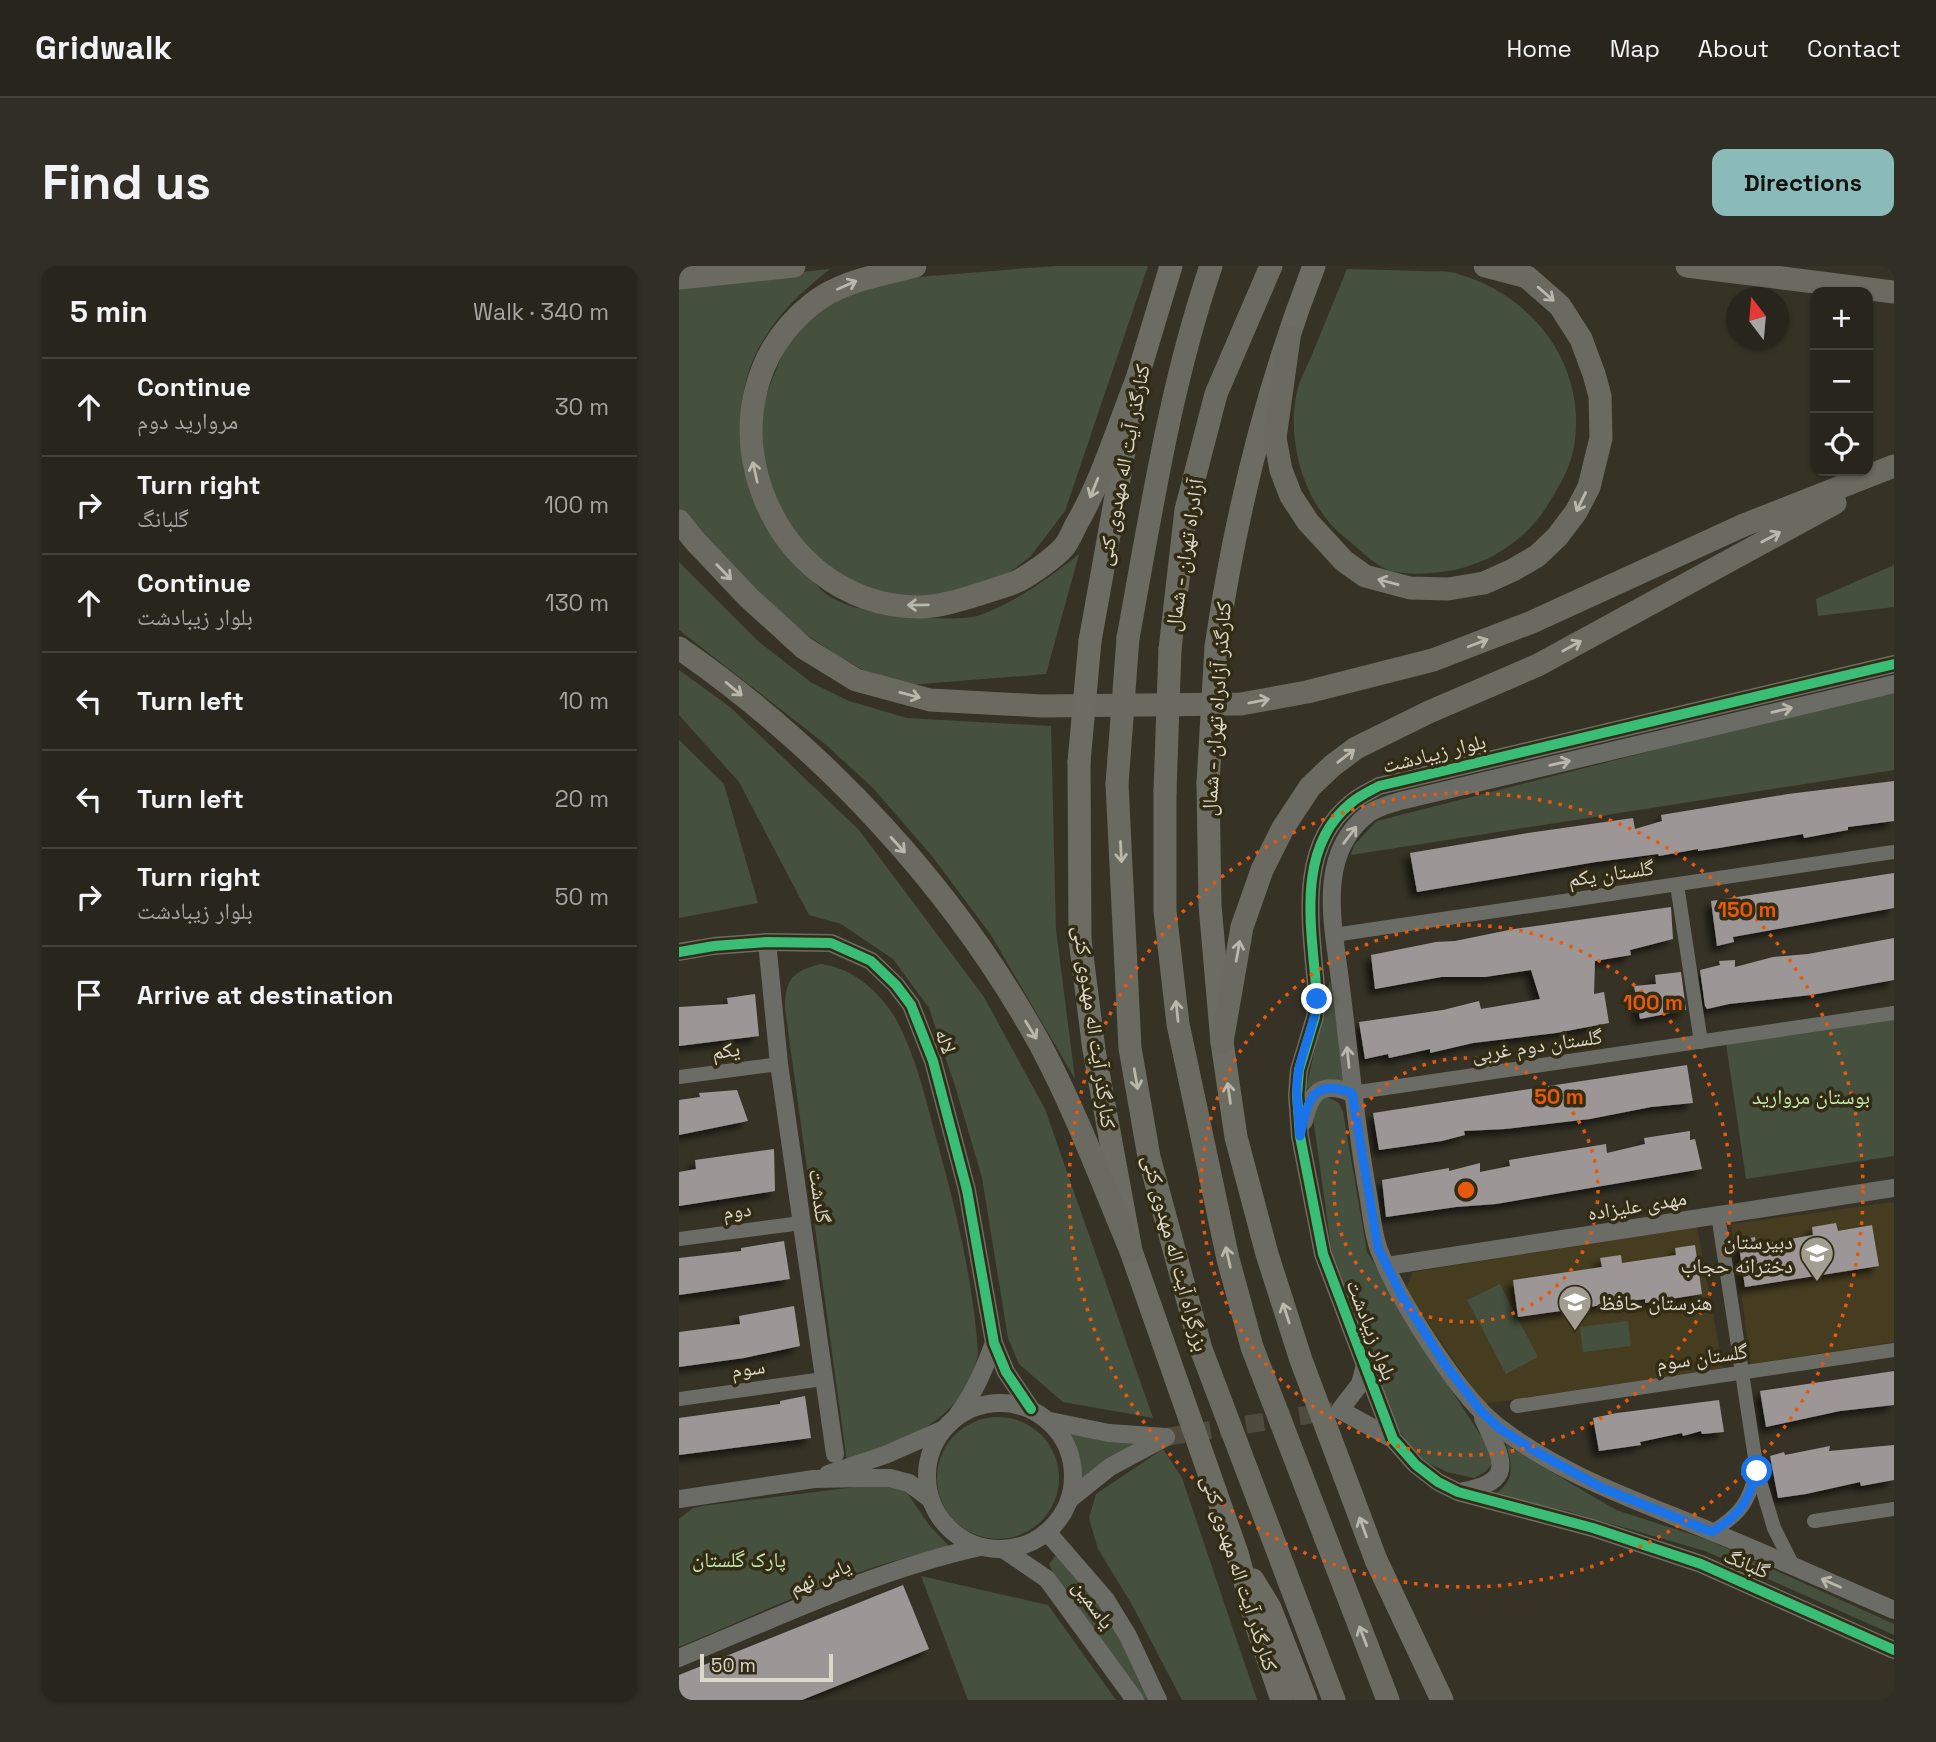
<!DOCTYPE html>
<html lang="en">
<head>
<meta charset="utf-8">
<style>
	body { margin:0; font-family:"Space Grotesk","Noto Naskh Arabic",sans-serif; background:#302e25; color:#f1f3f6 }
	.controls { position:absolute; right:21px; top:21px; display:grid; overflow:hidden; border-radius:14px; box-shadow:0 2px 5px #0004 }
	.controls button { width:63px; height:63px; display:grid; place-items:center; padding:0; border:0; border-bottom:2px solid #44433b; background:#28261c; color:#f1f3f6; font:35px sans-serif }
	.compass { position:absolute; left:1047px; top:21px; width:63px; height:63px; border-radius:50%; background:#28261c; box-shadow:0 2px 5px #0004; rotate:344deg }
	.scale { position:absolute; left:21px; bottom:18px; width:133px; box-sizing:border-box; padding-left:7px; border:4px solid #dcd8cb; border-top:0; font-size:19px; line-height:24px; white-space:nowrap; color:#dcd8cb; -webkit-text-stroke:5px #332c15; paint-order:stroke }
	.stop { position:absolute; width:21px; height:21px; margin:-16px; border:5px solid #1a73e8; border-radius:50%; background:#fff }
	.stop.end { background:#1a73e8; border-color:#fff; box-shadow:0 2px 7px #0008 }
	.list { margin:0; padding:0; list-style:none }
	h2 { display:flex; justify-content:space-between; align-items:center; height:91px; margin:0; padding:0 28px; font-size:30px }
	h2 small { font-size:23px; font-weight:400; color:#a5a5a3 }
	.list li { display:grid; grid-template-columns:46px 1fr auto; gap:21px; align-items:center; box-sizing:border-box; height:98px; padding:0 28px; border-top:2px solid #44433b }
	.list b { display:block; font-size:26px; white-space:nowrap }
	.list p { margin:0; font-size:23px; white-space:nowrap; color:#a5a5a3 }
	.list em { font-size:23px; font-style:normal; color:#a5a5a3 }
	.icon { flex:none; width:38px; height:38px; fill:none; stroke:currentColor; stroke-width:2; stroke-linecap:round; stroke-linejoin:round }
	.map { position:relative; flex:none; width:1215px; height:1434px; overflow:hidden; border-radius:14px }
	header { display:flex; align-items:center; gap:42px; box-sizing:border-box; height:98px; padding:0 35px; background:#28261c; border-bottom:2px solid #44433b }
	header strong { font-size:33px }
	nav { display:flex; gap:38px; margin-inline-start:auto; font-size:24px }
	.intro { display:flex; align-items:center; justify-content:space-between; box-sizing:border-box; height:168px; padding:0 42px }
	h1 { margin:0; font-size:49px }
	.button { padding:18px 32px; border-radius:14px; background:#8bbbb9; color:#111; font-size:24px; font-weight:700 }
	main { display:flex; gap:42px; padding:0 42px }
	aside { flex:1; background:#28261c; border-radius:14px; box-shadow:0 2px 5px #0004 }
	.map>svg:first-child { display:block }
	.built { fill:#463d21 }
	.green { fill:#46503e }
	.building { fill:#9c9796; filter:url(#shadow) }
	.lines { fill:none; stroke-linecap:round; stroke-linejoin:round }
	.tertiary-tunnel { stroke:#4f4c3f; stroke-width:18; stroke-dasharray:18 9; stroke-linecap:butt }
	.minor { stroke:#6c6c66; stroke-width:14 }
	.tertiary { stroke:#6c6c66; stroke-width:18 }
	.primary { stroke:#6d6c62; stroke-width:23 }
	.trunk { stroke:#6b6a60; stroke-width:23 }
	.primary-bridge { stroke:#6d6c62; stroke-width:23 }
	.trunk-bridge { stroke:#6b6a60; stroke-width:23 }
	.cycleway-casing { stroke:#332c15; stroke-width:15 }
	.cycleway { stroke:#3abd76; stroke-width:10 }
	.oneway { stroke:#bab7ab }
	.oneway2 { stroke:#bab8ad }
	.oneway3 { stroke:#bbb8ac }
	.route { stroke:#1a73e8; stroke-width:9 }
	.ring { fill:none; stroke:#e8590c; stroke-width:3.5; stroke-dasharray:3.5 7 }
	.labels { text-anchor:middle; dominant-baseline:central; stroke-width:7; stroke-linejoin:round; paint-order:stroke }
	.street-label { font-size:21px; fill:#dcd8cb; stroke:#332c15 }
	.park-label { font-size:21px; fill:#c8eab4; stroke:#332c15 }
	.poi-label { font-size:21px; fill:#dcd8cb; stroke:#332c15; text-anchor:end }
	.centre { fill:#e8590c; stroke:#332c15; stroke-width:3.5 }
	.ring-label { font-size:21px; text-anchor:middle; font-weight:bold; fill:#e8590c; stroke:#332c15; stroke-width:7; stroke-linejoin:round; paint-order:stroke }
</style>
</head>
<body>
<header>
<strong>Gridwalk</strong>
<nav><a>Home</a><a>Map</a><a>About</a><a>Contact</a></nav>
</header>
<div class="intro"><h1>Find us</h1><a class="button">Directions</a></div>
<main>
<aside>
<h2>5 min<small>Walk · 340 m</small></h2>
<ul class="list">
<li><svg class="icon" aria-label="ahead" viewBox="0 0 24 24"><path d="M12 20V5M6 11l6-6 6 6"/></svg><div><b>Continue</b><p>مروارید دوم</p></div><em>30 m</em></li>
<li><svg class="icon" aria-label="right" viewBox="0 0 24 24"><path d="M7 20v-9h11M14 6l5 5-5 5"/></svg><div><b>Turn right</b><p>گلبانگ</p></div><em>100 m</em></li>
<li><svg class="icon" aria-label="ahead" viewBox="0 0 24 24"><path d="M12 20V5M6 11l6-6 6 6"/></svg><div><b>Continue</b><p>بلوار زیبادشت</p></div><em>130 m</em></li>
<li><svg class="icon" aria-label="left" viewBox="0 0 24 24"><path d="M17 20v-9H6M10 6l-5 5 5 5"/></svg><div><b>Turn left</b></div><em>10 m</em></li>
<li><svg class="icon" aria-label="left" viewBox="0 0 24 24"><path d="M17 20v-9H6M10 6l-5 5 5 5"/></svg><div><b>Turn left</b></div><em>20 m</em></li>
<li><svg class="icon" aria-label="right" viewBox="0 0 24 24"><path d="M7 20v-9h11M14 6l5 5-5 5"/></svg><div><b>Turn right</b><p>بلوار زیبادشت</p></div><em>50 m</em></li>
<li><svg class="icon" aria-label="arrive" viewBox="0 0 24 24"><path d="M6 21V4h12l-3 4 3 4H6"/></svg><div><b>Arrive at destination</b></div></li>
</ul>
</aside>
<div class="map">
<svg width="1215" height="1434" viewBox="0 0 1215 1434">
	<defs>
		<filter id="shadow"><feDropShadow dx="-6" dy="6" stdDeviation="3.5" flood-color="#0009"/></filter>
	</defs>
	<rect width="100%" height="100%" fill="#363326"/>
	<!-- built -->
	<g class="built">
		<polygon points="1215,936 1215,1076 1072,1098 1052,958"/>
		<polygon points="1018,961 1044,1102 805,1138 730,1029 728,1020 734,1006"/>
	</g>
	<!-- green -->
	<g class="green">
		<polygon points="376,0 469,0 386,245 351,291 324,311 287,327 216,332 158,310 117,274 83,202 82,142 111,69 163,28 226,12"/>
		<path d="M151 3C120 28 97 49 78 85 47 148 63 232 104 286 111 294 120 301 127 308 134 315 142 325 150 330 172 344 201 347 227 350 245 352 283 355 301 349 337 336 370 312 400 288L367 408 229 419 186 405 159 390 102 351 0 245V19Z"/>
		<path d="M668 3C693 4 718 4 742 5 754 6 768 4 779 8 858 30 913 107 893 190 888 207 879 222 870 237 848 274 807 301 763 306 744 308 718 310 701 300 688 292 676 279 664 270 626 239 608 177 617 130 619 117 627 103 632 91 644 62 656 32 668 3Z"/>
		<polygon points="0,296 80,376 133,417 170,435 228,452 372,460 377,664 396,813 312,669 253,590 194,522 146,478 0,364"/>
		<polygon points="1215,299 1215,341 1139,350 1137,333"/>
		<polygon points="0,404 51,441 180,564 305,731 366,843 474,1152 384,1136 340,1098 329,1072 303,912 277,823 250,742 214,693 162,658 130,649 60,516 0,449"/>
		<polygon points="1215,423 1215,504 672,589 675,579 698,555"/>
		<polygon points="0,474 45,518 79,637 0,652"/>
		<path d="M142 698C174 702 201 726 217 753 236 788 246 830 256 868 276 940 294 1013 299 1087 287 1154 224 1176 168 1196L106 742C106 713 114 705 142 698Z"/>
		<path d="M651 714 667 819C652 810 641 814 627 823Z"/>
		<polygon points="1215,745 1215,890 1067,913 1046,771"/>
		<polygon points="648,831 660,837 664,846 688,986 758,1102 810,1182 814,1197 806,1206 795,1212 768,1206 749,1197 736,1188 719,1162 653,988 634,851 642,833"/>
		<polygon points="821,1018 859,1091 827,1108 788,1034"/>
		<polygon points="949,1055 952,1080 904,1086 901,1061"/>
		<circle cx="319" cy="1212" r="61"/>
		<path d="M388 1166 447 1177 470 1176 401 1219C402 1199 396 1183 388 1166Z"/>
		<path d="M827 1179 937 1244 1027 1273 1215 1358V1369L1026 1285 888 1245 816 1229C836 1213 834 1201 827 1179Z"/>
		<polygon points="484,1183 503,1212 578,1434 503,1434 452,1337 419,1283 410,1252 417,1228"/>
		<path d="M209 1217 227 1225 250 1259 269 1279 268 1282C174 1300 88 1345 0 1381V1253L14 1242 23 1240Z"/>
		<polygon points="377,1289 428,1344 471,1434 464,1434 378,1315 370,1298"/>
		<polygon points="242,1310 369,1339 437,1434 289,1434"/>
	</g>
	<!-- building -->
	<g class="building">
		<polygon points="1215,515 1215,555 1169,561 1169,564 1125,572 1124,568 1040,582 1019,585 1019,583 980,590 979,588 917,596 738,626 731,587 849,567 954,552 956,563 983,555 982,549 1109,528"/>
		<polygon points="1215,607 1215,642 1054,671 1055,676 1038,680 1032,635"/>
		<polygon points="992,641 994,673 951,684 952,689 916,695 915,728 925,726 930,757 877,767 794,777 751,787 751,783 710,792 709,788 686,793 680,756 764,744 800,735 802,743 861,733 852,704 806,711 762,711 696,723 692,689 757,676 776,675 835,663"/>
		<polygon points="1215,672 1215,714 1132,729 1050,738 1028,743 1026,740 1021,704 1041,699 1040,695 1056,694 1056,701 1094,691 1129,688"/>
		<polygon points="1002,706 1007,744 961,753 955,720 977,718 976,709"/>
		<polygon points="76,728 80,770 0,780 0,741 49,738 48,732"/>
		<polygon points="1008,799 1014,837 972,841 911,853 826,863 785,865 786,869 763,875 700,884 694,847"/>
		<polygon points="58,824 69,855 0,869 0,834 21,831 20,827"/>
		<polygon points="1011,865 1011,874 1016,873 1023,903 817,938 777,941 707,951 703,914 770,902 770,905 801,897 801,906 831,900 830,894 927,878 928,887 966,878 965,872"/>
		<polygon points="95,883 96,925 0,940 0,906 17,903 16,894"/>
		<polygon points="1157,957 1159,965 1193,959 1200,1000 1066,1021 1059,974 1076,971 1077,979 1134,969 1133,961"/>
		<polygon points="105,975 111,1013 0,1029 0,992 62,985 62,982"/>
		<polygon points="1016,979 1023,1028 966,1037 966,1033 839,1051 834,1014 923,1001 921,992 942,989 943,997 997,989 996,982"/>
		<polygon points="115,1040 121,1080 65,1092 0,1101 0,1066 61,1058 60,1050"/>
		<polygon points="1215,1105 1215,1139 1161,1145 1087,1161 1081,1125"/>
		<polygon points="126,1130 132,1172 0,1189 0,1152 101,1138 101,1135"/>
		<polygon points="1040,1134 1045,1166 1023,1168 1022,1165 1004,1170 1003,1167 961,1176 962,1179 920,1185 914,1152 938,1147"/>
		<polygon points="1215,1179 1215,1214 1182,1220 1181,1216 1127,1228 1099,1232 1091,1190 1105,1186 1106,1189 1151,1180 1150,1185"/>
		<polygon points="224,1319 250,1383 123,1434 0,1434 0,1409"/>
	</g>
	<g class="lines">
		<!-- tertiary-tunnel -->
		<polyline class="tertiary-tunnel" points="487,1171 654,1145"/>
		<!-- minor -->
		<g class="minor">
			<polyline points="998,619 1022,776"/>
			<polyline points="655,669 1215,586"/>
			<polyline points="0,811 100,798"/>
			<polyline points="673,827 1215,747"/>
			<polyline points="1039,949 1078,1205 1095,1262 1114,1300"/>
			<polyline points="0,973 122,957"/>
			<polyline points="0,1133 144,1113"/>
			<polyline points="838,1140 1215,1084"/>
			<polyline points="1135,1255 1215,1243"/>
			<path d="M1033 1266C1061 1248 1069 1238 1077 1207"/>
		</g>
		<!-- tertiary -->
		<g class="tertiary">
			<path d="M1215 398 700 520C691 525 680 530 672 537 614 584 634 668 638 733L636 751 620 804 618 829 621 870 644 988 714 1173 737 1199 759 1216 779 1226 914 1262 1022 1298 1215 1384"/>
			<path d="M1215 418 721 535C711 538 698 541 689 548 639 587 653 652 660 707 670 779 675 851 688 922 692 942 693 965 700 984 718 1031 781 1133 821 1162 884 1210 959 1235 1031 1265 1093 1290 1154 1318 1215 1344"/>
			<polyline points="88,676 100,798 156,1188"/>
			<polyline points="0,686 35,680 88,676 152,677 192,695 217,719 232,739 254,795 288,924 315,1077 327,1106 352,1143"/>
			<path d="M625 855C632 825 642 815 673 827"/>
			<polyline points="708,1000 1215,922"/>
			<polyline points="686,1099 681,1118 661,1144 714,1173"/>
			<circle cx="321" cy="1210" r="73"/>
			<path d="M279 1148C296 1126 305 1103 315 1077"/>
			<polyline points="371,1155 430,1167 487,1171"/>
			<polyline points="149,1208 206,1189 263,1164"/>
			<path d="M785 1225C840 1214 821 1191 804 1152"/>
			<polyline points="0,1233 135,1213 184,1212 211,1212 230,1217 250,1232"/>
			<polyline points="391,1233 431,1201 487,1171"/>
			<polyline points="369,1267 427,1334 449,1370 479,1434"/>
			<polyline points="324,1283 368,1313 456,1434"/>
			<path d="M0 1392C99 1351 197 1304 301 1281"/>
		</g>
		<!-- primary -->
		<g class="primary">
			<polyline points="411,375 458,113 492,0"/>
			<path d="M537 381C556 251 587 123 635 0"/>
			<polyline points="400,496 401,674 415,784 452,985 558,1287 579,1364 603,1434"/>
			<polyline points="529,517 531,639 543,776 557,871 588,988 622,1094 697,1294 763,1434"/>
			<polyline points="574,1314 591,1342 627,1434"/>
		</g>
		<!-- trunk -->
		<g class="trunk">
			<path d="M236 0C200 10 163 14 133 38 11 135 86 339 239 341 260 341 282 334 301 328 314 323 329 320 341 314 352 308 375 292 384 282 389 277 393 267 397 259 423 214 439 161 458 113"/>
			<polyline points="1008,0 1215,26"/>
			<polyline points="0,12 115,0"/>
			<polyline points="610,72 596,172 602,204 612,230 629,256 665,295 686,310 731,322 769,323 805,317 834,304 858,290 878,271 897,246 910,221 922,172 921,130 915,108 902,73 881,40 848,11 806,0"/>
			<polyline points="0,255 16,275 70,332 125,382 177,414 251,434 363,440 562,438 628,426 754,394 853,356 1065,259 1215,200"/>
			<path d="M449 372C472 247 491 120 532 0"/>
			<path d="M0 382C147 484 276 623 362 780 397 846 423 916 452 985"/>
			<polyline points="491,383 507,244 537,128 592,0"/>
			<polyline points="438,518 451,782 470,891 522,1083 655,1434"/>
			<polyline points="486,525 486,645 499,758 549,993 573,1081 709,1434"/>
			<polyline points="543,776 563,661 583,604 604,562 631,521 653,500 677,482 750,446 859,399 1156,237"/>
		</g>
		<!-- primary-bridge -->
		<g class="primary-bridge">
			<polyline points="400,496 411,375"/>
			<polyline points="529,517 537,381"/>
		</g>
		<!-- trunk-bridge -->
		<g class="trunk-bridge">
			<polyline points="438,518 449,372"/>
			<polyline points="486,525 491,383"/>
		</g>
		<!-- cycleway casing -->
		<g class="cycleway-casing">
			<g id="cycleway">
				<path d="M1215 398 700 520C691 525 680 530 672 537 614 584 634 668 638 733L636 751 620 804 618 829 621 870 644 988 714 1173 737 1199 759 1216 779 1226 914 1262 1022 1298 1215 1384"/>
				<polyline points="0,686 35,680 88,676 152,677 192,695 217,719 232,739 254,795 288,924 315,1077 327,1106 352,1143"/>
			</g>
		</g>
		<!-- cycleway -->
		<use href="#cycleway" class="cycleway"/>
	</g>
	<!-- one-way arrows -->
	<defs><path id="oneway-shaft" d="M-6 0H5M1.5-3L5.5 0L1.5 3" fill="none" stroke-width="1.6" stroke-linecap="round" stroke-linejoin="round" transform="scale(1.75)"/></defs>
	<g class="oneway">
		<use href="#oneway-shaft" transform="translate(168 19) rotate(-24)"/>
		<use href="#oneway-shaft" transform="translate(867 28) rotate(41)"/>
		<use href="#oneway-shaft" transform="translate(76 206) rotate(-103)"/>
		<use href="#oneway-shaft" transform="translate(415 222) rotate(112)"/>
		<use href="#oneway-shaft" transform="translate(902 236) rotate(116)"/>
		<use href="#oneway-shaft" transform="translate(1092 271) rotate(-28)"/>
		<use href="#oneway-shaft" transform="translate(45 306) rotate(46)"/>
		<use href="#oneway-shaft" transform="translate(709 316) rotate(-165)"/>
		<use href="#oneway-shaft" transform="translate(239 339) rotate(179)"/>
		<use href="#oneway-shaft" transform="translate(799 377) rotate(-21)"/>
		<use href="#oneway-shaft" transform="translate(893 380) rotate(-29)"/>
		<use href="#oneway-shaft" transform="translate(55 423) rotate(40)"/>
		<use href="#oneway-shaft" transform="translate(231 429) rotate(15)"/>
		<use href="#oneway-shaft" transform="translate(580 435) rotate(-11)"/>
		<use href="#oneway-shaft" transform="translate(667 490) rotate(-38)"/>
		<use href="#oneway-shaft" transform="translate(219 579) rotate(48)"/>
		<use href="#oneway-shaft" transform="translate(442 586) rotate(87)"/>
		<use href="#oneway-shaft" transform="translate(559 685) rotate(-80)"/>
		<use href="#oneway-shaft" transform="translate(498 745) rotate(-96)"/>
		<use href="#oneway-shaft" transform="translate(352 764) rotate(58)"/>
		<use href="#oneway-shaft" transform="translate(457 813) rotate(80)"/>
		<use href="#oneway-shaft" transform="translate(549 991) rotate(-103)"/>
		<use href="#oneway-shaft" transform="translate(684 1370) rotate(-111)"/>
	</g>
	<g class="oneway2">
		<use href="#oneway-shaft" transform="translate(1103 444) rotate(-13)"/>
		<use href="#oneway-shaft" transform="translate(881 497) rotate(-13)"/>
		<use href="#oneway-shaft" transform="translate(671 569) rotate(-53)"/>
		<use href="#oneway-shaft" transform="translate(669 791) rotate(-96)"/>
		<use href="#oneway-shaft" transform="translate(1152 1317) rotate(-156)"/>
	</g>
	<g class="oneway3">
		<use href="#oneway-shaft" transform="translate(550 827) rotate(-98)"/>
		<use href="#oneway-shaft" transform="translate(607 1047) rotate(-108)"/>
		<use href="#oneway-shaft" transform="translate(684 1261) rotate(-110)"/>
	</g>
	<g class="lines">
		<!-- route -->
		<path class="route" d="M638 733C636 758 625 779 620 803 615 824 620 848 621 870 629 837 631 811 673 827L699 982 724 1032 765 1097 802 1145 820 1162 856 1185 923 1222 1033 1266C1061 1248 1069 1237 1078 1205"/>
	</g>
	<!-- distance rings -->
	<g class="ring">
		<circle cx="787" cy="924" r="132"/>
		<circle cx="787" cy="924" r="265"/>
		<circle cx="787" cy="924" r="397"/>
	</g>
	<!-- icons -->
	<defs>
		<g id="school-pin" transform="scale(1.75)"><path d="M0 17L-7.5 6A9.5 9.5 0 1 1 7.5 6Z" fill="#a29e91" stroke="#332c15"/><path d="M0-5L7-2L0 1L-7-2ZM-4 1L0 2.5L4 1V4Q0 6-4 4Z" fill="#fff"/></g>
	</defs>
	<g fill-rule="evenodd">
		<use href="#school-pin" x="1138" y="987"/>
		<use href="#school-pin" x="896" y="1036"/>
	</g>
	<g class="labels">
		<!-- street labels -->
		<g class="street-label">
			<text transform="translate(444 199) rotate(-79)">کنارگذر آیت اله مهدوی کنی</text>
			<text transform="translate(505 289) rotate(-81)">آزادراه تهران - شمال</text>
			<text transform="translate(537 443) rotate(-86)">کنارگذر آزادراه تهران - شمال</text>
			<text transform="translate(755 487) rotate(-14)">بلوار زیبادشت</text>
			<text transform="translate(932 607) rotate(-8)">گلستان یکم</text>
			<text transform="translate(416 761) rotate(82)">کنارگذر آیت اله مهدوی کنی</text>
			<text transform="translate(267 775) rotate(71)">لاله</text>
			<text transform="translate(858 779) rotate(-8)">گلستان دوم غربی</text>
			<text transform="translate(47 784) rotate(-7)">یکم</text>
			<text transform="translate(141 930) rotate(82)">گلدشت</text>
			<text transform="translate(958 939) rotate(-9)">مهدی علیزاده</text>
			<text transform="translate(58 944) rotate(-7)">دوم</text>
			<text transform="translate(497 987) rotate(75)">بزرگراه آیت اله مهدوی کنی</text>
			<text transform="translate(693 1064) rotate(69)">بلوار زیبادشت</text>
			<text transform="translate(1023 1091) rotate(-8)">گلستان سوم</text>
			<text transform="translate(69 1102) rotate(-8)">سوم</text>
			<text transform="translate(1068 1297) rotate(23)">گلبانگ</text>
			<text transform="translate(561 1307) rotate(72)">کنارگذر آیت اله مهدوی کنی</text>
			<text transform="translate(141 1310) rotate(-22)">یاس نهم</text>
			<text transform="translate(415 1338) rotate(54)">یاسمین</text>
		</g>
		<!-- park labels -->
		<g class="park-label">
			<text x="1132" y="830">بوستان مروارید</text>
			<text x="60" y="1293">پارک گلستان</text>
		</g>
		<!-- poi labels -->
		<g class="poi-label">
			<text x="1114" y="975">دبیرستان<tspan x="1114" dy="24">دخترانه حجاب</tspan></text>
			<text x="920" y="1036" text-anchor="start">هنرستان حافظ</text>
		</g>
	</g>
	<circle cx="787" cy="924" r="10" class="centre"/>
	<g class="ring-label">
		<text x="1068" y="651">150 m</text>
		<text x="974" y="744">100 m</text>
		<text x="880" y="838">50 m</text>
	</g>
</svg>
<div class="controls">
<button>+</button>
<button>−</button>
<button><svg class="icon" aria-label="locate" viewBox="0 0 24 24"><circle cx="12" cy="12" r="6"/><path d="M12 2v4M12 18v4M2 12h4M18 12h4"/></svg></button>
</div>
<svg class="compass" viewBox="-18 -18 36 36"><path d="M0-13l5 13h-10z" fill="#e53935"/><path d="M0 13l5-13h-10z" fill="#a5a5a3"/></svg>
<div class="scale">50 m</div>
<div class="stop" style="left:1078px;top:1205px"></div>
<div class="stop end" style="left:638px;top:733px"></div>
</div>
</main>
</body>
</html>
